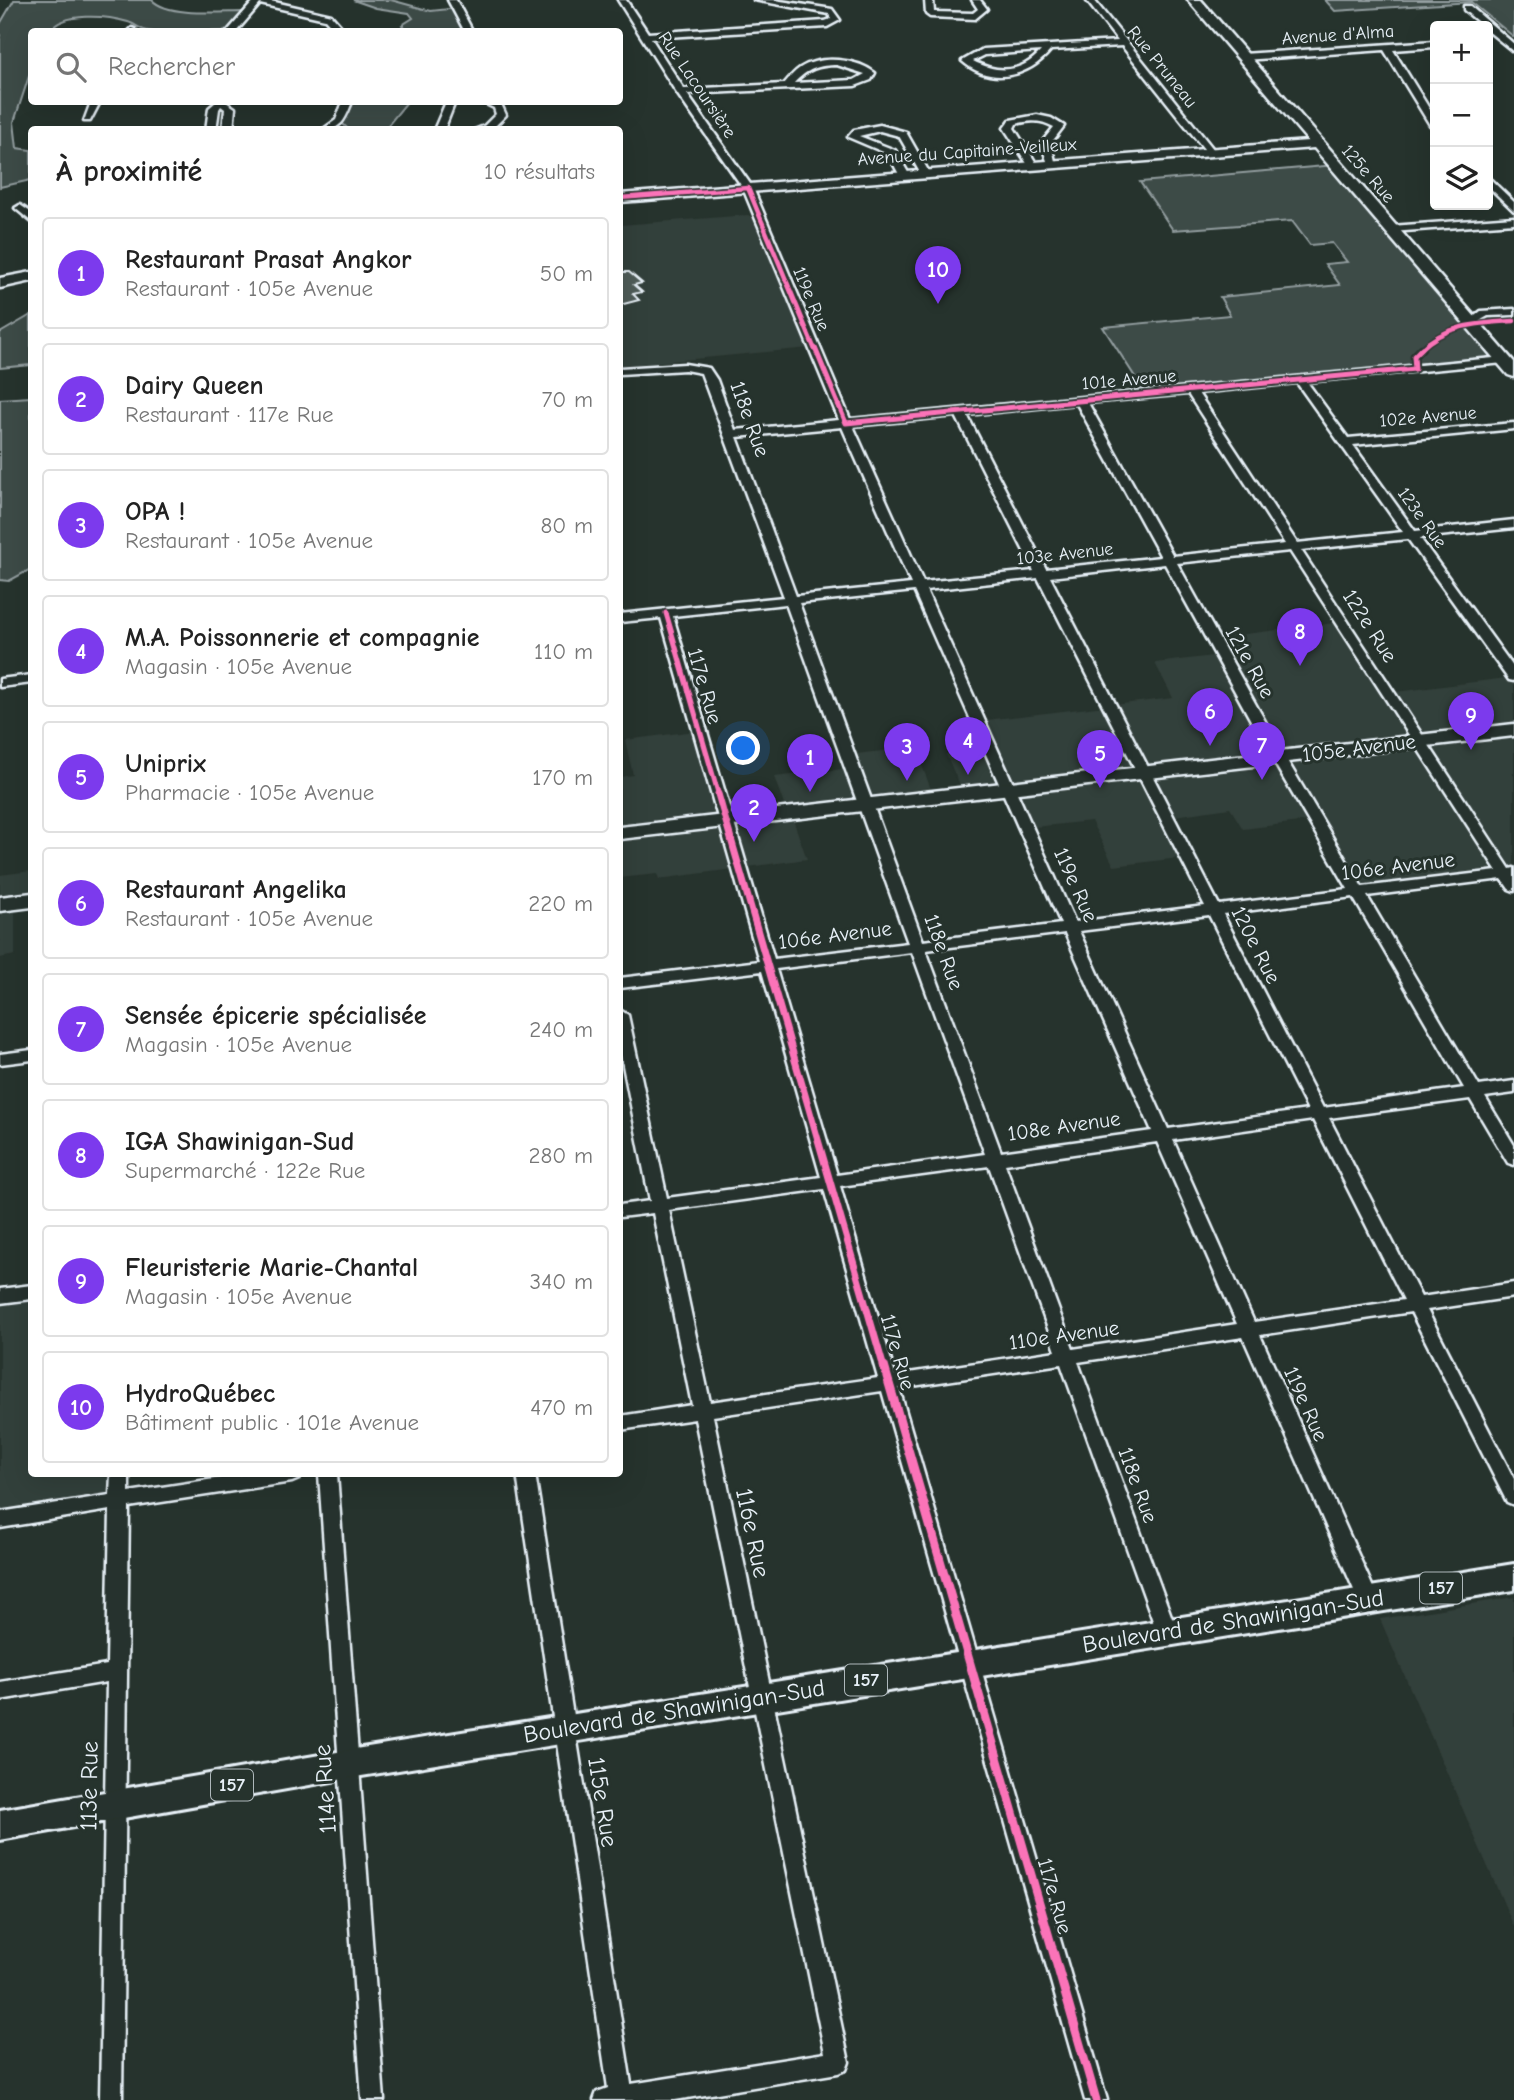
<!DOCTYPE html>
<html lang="fr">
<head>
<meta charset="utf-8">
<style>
	body { margin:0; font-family:"Comic Neue",sans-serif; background:#f6f6f6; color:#222 }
	.controls { position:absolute; right:21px; top:21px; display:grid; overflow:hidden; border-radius:7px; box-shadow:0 7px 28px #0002 }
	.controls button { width:63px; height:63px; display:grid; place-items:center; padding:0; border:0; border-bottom:2px solid #e0e0e0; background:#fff; color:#222; font:35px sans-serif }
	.you { position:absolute; left:744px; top:749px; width:24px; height:24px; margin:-18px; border:5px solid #fff; border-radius:50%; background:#1a73e8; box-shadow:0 0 0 10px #1a73e833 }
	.badge { display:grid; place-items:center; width:46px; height:46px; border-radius:50%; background:#7c3aed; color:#fff; font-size:23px; font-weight:700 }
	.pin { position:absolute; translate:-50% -58px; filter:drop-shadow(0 2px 4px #0008) }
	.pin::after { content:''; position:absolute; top:37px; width:24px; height:21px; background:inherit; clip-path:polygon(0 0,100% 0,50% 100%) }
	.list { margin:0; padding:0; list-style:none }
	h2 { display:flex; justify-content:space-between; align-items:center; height:91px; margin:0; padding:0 28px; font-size:30px }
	h2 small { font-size:23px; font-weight:400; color:#767676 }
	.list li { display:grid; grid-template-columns:46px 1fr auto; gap:21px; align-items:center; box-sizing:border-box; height:112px; margin:0 14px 14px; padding:0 14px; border:2px solid #e0e0e0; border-radius:7px }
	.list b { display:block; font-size:26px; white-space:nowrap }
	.list p { margin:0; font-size:23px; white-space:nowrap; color:#767676 }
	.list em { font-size:23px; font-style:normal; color:#767676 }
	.icon { flex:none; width:38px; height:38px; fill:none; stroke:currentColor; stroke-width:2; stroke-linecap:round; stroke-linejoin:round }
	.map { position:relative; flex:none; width:1514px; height:2100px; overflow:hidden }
	.search { position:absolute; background:#fff; box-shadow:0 7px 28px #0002; left:28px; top:28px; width:595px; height:77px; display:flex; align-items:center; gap:18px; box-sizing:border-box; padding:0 24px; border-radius:7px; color:#767676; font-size:26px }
	.panel { position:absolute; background:#fff; box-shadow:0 7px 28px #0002; left:28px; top:126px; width:595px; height:1351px; border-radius:7px }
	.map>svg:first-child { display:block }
	.built { fill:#333f3a }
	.green { fill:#3e4b47; stroke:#939ea0; stroke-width:2 }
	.building { fill:#505c59; stroke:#e8f1f8; stroke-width:2 }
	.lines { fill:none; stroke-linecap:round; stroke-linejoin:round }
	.street-casing { stroke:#e8f1f8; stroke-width:5 }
	.secondary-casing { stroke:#e8f1f8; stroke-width:5 }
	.primary-casing { stroke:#e8f1f8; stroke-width:6 }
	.street { fill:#26332d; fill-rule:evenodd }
	.secondary { fill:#26332d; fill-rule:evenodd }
	.primary { fill:#26332d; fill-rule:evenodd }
	.cycleway-far3-casing { stroke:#26332d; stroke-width:7 }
	.cycleway-far2-casing { stroke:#26332d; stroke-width:9 }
	.cycleway-far1-casing { stroke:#26332d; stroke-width:11 }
	.cycleway-casing { stroke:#26332d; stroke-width:13 }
	.cycleway-far3 { stroke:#fb73b8; stroke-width:4.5 }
	.cycleway-far2 { stroke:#fb73b8; stroke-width:5 }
	.cycleway-far1 { stroke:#fb73b8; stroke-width:7 }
	.cycleway { stroke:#fb73b8; stroke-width:9 }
	.labels { text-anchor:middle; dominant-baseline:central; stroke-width:6; stroke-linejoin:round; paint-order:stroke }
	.far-street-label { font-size:18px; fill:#e8f1f8; stroke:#26332d }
	.shield { fill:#26332d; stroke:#aeb8bb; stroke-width:2 }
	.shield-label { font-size:19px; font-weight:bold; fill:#e8f1f8 }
	.street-label { font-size:21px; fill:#e8f1f8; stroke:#26332d }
	.near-street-label { font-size:24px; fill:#e8f1f8; stroke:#26332d }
</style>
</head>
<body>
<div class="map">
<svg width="1514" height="2100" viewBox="0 0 1514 2100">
	<rect width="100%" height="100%" fill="#26332d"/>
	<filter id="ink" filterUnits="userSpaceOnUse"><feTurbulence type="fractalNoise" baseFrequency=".0143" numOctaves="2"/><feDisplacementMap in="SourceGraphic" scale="14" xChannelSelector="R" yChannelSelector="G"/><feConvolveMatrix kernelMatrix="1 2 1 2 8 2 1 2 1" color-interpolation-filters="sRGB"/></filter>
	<g filter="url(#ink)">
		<!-- built -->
		<g class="built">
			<polygon points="748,215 762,222 809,348 620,366 620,225"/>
			<polygon points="1343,622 1388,693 1514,677 1514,772 1512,773 1514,776 1514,873 1358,892 1315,820 1243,829 1230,808 1167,817 1187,857 1114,866 1091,821 1025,828 1007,788 791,814 807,859 659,879 657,874 620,878 620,777 633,775 625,740 703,730 726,820 787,813 774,777 852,768 848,755 915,747 932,792 961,788 946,754 990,749 978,721 1173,698 1155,663 1221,655 1212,638"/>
			<polygon points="31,871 31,900 15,902 15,955 0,958 0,875"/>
			<polygon points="31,1292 32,1474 120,1474 120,1502 0,1520 0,1296"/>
			<polygon points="1514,1597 1514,1927 1380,1619"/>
		</g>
		<!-- green -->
		<g class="green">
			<path d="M14 0H152C168 17 220 12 243 12L231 31C204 31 174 36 148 31 141 30 135 24 128 22 108 16 63 11 50 31L32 32 31 70 14 122 17 148 31 150V180L0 187V24Z"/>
			<polygon points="353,0 391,0 431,11 458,8 469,31 407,31 402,25 413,18 409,13 376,8"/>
			<polygon points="1325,0 1514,0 1514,37 1471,2 1335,11"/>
			<polygon points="347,102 407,102 385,129 348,129 340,121"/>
			<polygon points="1336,165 1504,360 1146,394 1103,327 1230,315 1220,297 1340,285 1325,264 1347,262 1332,243 1310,245 1292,221 1173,230 1140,182"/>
			<polygon points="31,315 31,365 0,368 0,333"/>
			<polygon points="31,397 31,569 9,581 0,580 0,399"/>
		</g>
		<!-- building -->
		<polygon class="building" points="620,272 629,272 642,283 634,285 642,292 633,294 639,300 620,305"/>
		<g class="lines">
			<!-- street casing -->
			<g class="street-casing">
				<g id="street">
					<polygon points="251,0 266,0 331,15 346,32 337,32 325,19 260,4 236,32 227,32 253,2"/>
					<polygon points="448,0 456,0 473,32 465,32"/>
					<path d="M618 0H626L648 33 825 21 831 19 829 14 754 0H774L832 9 840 20 827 27 651 38 684 89 784 84C789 78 794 72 800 68 820 55 856 58 875 73L871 80 855 86 687 94 753 188 850 419 1504 357 1510 360 1504 363 1307 382 1348 438 1514 423V429L1353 445 1415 531 1514 520V528L1420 538 1514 668V681L1509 680 1408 539 1301 550 1510 869 1514 868V891L1509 889 1502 879 1367 896 1479 1086 1514 1081V1093L1485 1097 1514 1145V1165L1508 1163 1470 1099 1329 1118 1421 1297 1514 1283V1297L1427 1310 1514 1479V1505L1507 1502 1411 1312 1260 1335 1378 1599 1375 1605 1368 1607 1361 1605 1358 1599 1243 1337 1078 1362 1177 1632 1174 1638 1167 1640 1160 1638 1157 1632 1061 1364 899 1388 1107 2100H1085L882 1391 713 1416 849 2062 846 2070 838 2073 675 2100H594L597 2092 608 2088 517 1474H535L631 2084 825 2053 695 1419 620 1430V1416L692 1405 653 1213 620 1217V1205L650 1201 620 1050V1010L628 1015 667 1198 821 1177 762 971 620 988V978L759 961 661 618 620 622V614L784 597 701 373 685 370 620 374V368L685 364 709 368 717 380 735 430 839 420 743 188 676 92ZM837 65 865 74 854 80 794 83C807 69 819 65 837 65ZM1297 383 1403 532 1297 543 1198 393ZM1188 394 1285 544 1173 556 1088 403ZM1077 404 1161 557 1046 569 967 415ZM956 416 1034 571 923 582 853 426ZM842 427 911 584 796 596 737 437ZM1290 551 1497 871 1362 887 1285 757 1177 563ZM1165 564 1271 757 1348 889 1219 905 1050 577ZM1038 578 1205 906 1075 922 926 590ZM914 591 1061 924 923 941 799 603ZM786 604 908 943 774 959 673 616ZM1353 897 1464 1088 1323 1108 1223 914ZM1209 915 1308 1110 1168 1129 1079 931ZM1065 933 1152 1131 1001 1152 926 950ZM912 952 985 1154 837 1175 776 969ZM1313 1120 1404 1300 1254 1322 1173 1140ZM1157 1142 1237 1324 1073 1349 1005 1164ZM989 1166 1056 1351 895 1375 840 1186ZM824 1189 878 1378 710 1402 669 1210Z"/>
					<polygon points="925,0 933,0 934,12 973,13 978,9 972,0 980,0 987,9 975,19 930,17 926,14"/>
					<path d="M1086 0H1094L1214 150V154H1208L1122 46 1051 50C1028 78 990 86 962 61L983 49 1118 41ZM1041 51C1022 73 998 74 973 61L985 55Z"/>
					<polygon points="1464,6 1470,6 1514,44 1514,52 1488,31 1488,26 1483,26 1464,10"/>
					<polygon points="132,28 135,29 136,32 128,32"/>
					<polygon points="1435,41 1435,47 1393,50 1435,118 1435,128 1430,125 1384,50 1243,60 1239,57 1243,54"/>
					<polygon points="91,102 100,102 90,121 84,121"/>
					<polygon points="216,102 226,102 235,108 233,130 223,130 225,109 221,106 219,109 216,130 206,130 209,108"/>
					<path d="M343 102H352C345 119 342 130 322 130L336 120Z"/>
					<polygon points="446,102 455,102 444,130 434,130"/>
					<polygon points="482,102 501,104 506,115 491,130 474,130 484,126 496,114 494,108"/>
					<path d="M1037 115 1051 118 1064 126 1051 143 1056 166 1048 164 1041 143 1054 127C1041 120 1030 120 1016 124L1014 128 1038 166 1033 169 1030 168 1004 128 1010 120Z"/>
					<polygon points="880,125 906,132 930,174 928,176 922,176 899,136 880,131 859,136 895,150 910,176 905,179 900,176 888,154 848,137 854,130"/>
					<polygon points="1488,177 1514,202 1514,211 1488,186"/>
					<polygon points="20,205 32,213 32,222 15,208"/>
					<polygon points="1514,217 1514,223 1391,232 1386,229 1391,226"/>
					<polygon points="1514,309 1514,315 1488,316 1471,326 1466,323 1481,311"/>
					<polygon points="32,675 32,683 0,687 0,679"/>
					<polygon points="32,1050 32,1060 0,1064 0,1054"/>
					<polygon points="32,1285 32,1299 0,1303 0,1289"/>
					<polygon points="111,1474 129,1474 129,1492 247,1474 301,1474 299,1479 292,1482 129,1507 122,2100 100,2100 107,1682 0,1700 0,1682 107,1665 110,1510 0,1528 0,1512 110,1495"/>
					<polygon points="319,1474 337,1474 384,2100 362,2100"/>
				</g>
			</g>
			<!-- secondary casing -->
			<g class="secondary-casing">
				<g id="secondary">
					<polygon points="1188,0 1201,0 1514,362 1514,377 1508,375 1314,148 620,202 620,194 1308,141"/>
					<polygon points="32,272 32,281 0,288 0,278"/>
					<polygon points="1514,724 1514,736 620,839 620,827"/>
					<polygon points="32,893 32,907 0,911 0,897"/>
				</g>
			</g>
			<!-- primary casing -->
			<g class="primary-casing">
				<polygon id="primary" points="1514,1564 1514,1590 349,1778 0,1840 0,1810 349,1750"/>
			</g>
			<!-- street -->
			<use href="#street" class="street"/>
			<!-- secondary -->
			<use href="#secondary" class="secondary"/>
			<!-- primary -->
			<use href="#primary" class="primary"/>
			<!-- cycleway-far3 casing -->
			<g class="cycleway-far3-casing">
				<g id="cycleway-far3">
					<polyline points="620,198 748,188 815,350"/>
					<path d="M1420 350C1446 324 1480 323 1514 321"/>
				</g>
			</g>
			<!-- cycleway-far2 casing -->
			<g class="cycleway-far2-casing">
				<g id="cycleway-far2">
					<polyline points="815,348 846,423 1415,369 1414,356 1422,348"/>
					<polyline points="666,613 719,796"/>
				</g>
			</g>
			<!-- cycleway-far1 casing -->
			<g class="cycleway-far1-casing">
				<polyline id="cycleway-far1" points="718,794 884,1368"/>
			</g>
			<!-- cycleway casing -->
			<g class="cycleway-casing">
				<polyline id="cycleway" points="884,1366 1096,2100"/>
			</g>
			<!-- cycleway-far3 -->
			<use href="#cycleway-far3" class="cycleway-far3"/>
			<!-- cycleway-far2 -->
			<use href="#cycleway-far2" class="cycleway-far2"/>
			<!-- cycleway-far1 -->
			<use href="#cycleway-far1" class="cycleway-far1"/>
			<!-- cycleway -->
			<use href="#cycleway" class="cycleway"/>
		</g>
	</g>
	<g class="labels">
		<!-- far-street labels -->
		<g class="far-street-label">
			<text transform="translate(1338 35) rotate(-4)">Avenue d'Alma</text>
			<text transform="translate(1162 67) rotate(51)">Rue Pruneau</text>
			<text transform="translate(697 85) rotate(56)">Rue Lacoursière</text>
			<text transform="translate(967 152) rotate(-4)">Avenue du Capitaine-Veilleux</text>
			<text transform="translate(1368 174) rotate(49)">125e Rue</text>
			<text transform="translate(811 299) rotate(67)">119e Rue</text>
			<text transform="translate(1129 380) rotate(-5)">101e Avenue</text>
			<text transform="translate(1428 417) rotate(-5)">102e Avenue</text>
			<text transform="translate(1422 518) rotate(54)">123e Rue</text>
			<text transform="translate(1065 554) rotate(-6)">103e Avenue</text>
		</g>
		<!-- shield labels -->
		<g class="shield">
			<rect x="1420" y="1572.5" width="42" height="31" rx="5"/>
			<rect x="845" y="1664.5" width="42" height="31" rx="5"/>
			<rect x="211" y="1769.5" width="42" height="31" rx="5"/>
		</g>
		<g class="shield-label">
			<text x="1441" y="1588">157</text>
			<text x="866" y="1680">157</text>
			<text x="232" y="1785">157</text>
		</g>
		<!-- street labels -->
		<g class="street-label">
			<text transform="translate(750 419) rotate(70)">118e Rue</text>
			<text transform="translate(1370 626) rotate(57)">122e Rue</text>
			<text transform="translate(1250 662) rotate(61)">121e Rue</text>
			<text transform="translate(705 686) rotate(74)">117e Rue</text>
			<text transform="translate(1359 748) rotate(-7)">105e Avenue</text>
			<text transform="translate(1398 866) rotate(-7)">106e Avenue</text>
			<text transform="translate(1076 885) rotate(66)">119e Rue</text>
			<text transform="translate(835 935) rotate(-7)">106e Avenue</text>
			<text transform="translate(1256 945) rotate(63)">120e Rue</text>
			<text transform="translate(944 952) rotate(70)">118e Rue</text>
			<text transform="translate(1064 1126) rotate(-8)">108e Avenue</text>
			<text transform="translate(1064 1335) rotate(-8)">110e Avenue</text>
			<text transform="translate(898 1352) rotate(74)">117e Rue</text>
			<text transform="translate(1306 1404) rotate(66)">119e Rue</text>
			<text transform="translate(1138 1485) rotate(70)">118e Rue</text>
			<text transform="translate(1055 1896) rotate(74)">117e Rue</text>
		</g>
		<!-- near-street labels -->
		<g class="near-street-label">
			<text transform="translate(753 1533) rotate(78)">116e Rue</text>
			<text transform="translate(1233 1621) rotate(-9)">Boulevard de Shawinigan-Sud</text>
			<text transform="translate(674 1711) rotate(-9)">Boulevard de Shawinigan-Sud</text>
			<text transform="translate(89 1786) rotate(-89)">113e Rue</text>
			<text transform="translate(325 1789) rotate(-94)">114e Rue</text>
			<text transform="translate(603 1802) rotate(81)">115e Rue</text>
		</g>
	</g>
</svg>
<div class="controls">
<button>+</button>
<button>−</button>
<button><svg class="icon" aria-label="layers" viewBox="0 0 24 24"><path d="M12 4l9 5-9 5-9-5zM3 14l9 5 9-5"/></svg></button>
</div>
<div class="you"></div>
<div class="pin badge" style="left:810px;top:792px">1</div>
<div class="pin badge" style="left:754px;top:842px">2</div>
<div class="pin badge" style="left:907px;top:781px">3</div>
<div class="pin badge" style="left:968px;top:775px">4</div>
<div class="pin badge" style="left:1100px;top:788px">5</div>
<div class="pin badge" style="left:1210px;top:746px">6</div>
<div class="pin badge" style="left:1262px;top:780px">7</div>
<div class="pin badge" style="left:1300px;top:666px">8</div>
<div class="pin badge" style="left:1471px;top:750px">9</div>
<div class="pin badge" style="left:938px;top:304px">10</div>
<div class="search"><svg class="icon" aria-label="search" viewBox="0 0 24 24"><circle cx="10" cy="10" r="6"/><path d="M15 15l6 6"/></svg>Rechercher</div>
<section class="panel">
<h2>À proximité<small>10 résultats</small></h2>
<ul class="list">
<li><span class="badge">1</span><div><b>Restaurant Prasat Angkor</b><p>Restaurant · 105e Avenue</p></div><em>50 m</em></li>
<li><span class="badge">2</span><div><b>Dairy Queen</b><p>Restaurant · 117e Rue</p></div><em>70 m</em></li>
<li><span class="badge">3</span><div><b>OPA !</b><p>Restaurant · 105e Avenue</p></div><em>80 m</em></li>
<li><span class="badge">4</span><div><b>M.A. Poissonnerie et compagnie</b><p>Magasin · 105e Avenue</p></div><em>110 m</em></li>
<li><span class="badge">5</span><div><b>Uniprix</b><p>Pharmacie · 105e Avenue</p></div><em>170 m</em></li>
<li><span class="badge">6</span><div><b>Restaurant Angelika</b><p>Restaurant · 105e Avenue</p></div><em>220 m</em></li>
<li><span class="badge">7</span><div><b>Sensée épicerie spécialisée</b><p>Magasin · 105e Avenue</p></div><em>240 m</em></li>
<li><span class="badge">8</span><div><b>IGA Shawinigan-Sud</b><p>Supermarché · 122e Rue</p></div><em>280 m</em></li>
<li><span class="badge">9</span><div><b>Fleuristerie Marie-Chantal</b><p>Magasin · 105e Avenue</p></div><em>340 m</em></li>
<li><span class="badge">10</span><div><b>HydroQuébec</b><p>Bâtiment public · 101e Avenue</p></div><em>470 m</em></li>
</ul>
</section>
</div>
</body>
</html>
